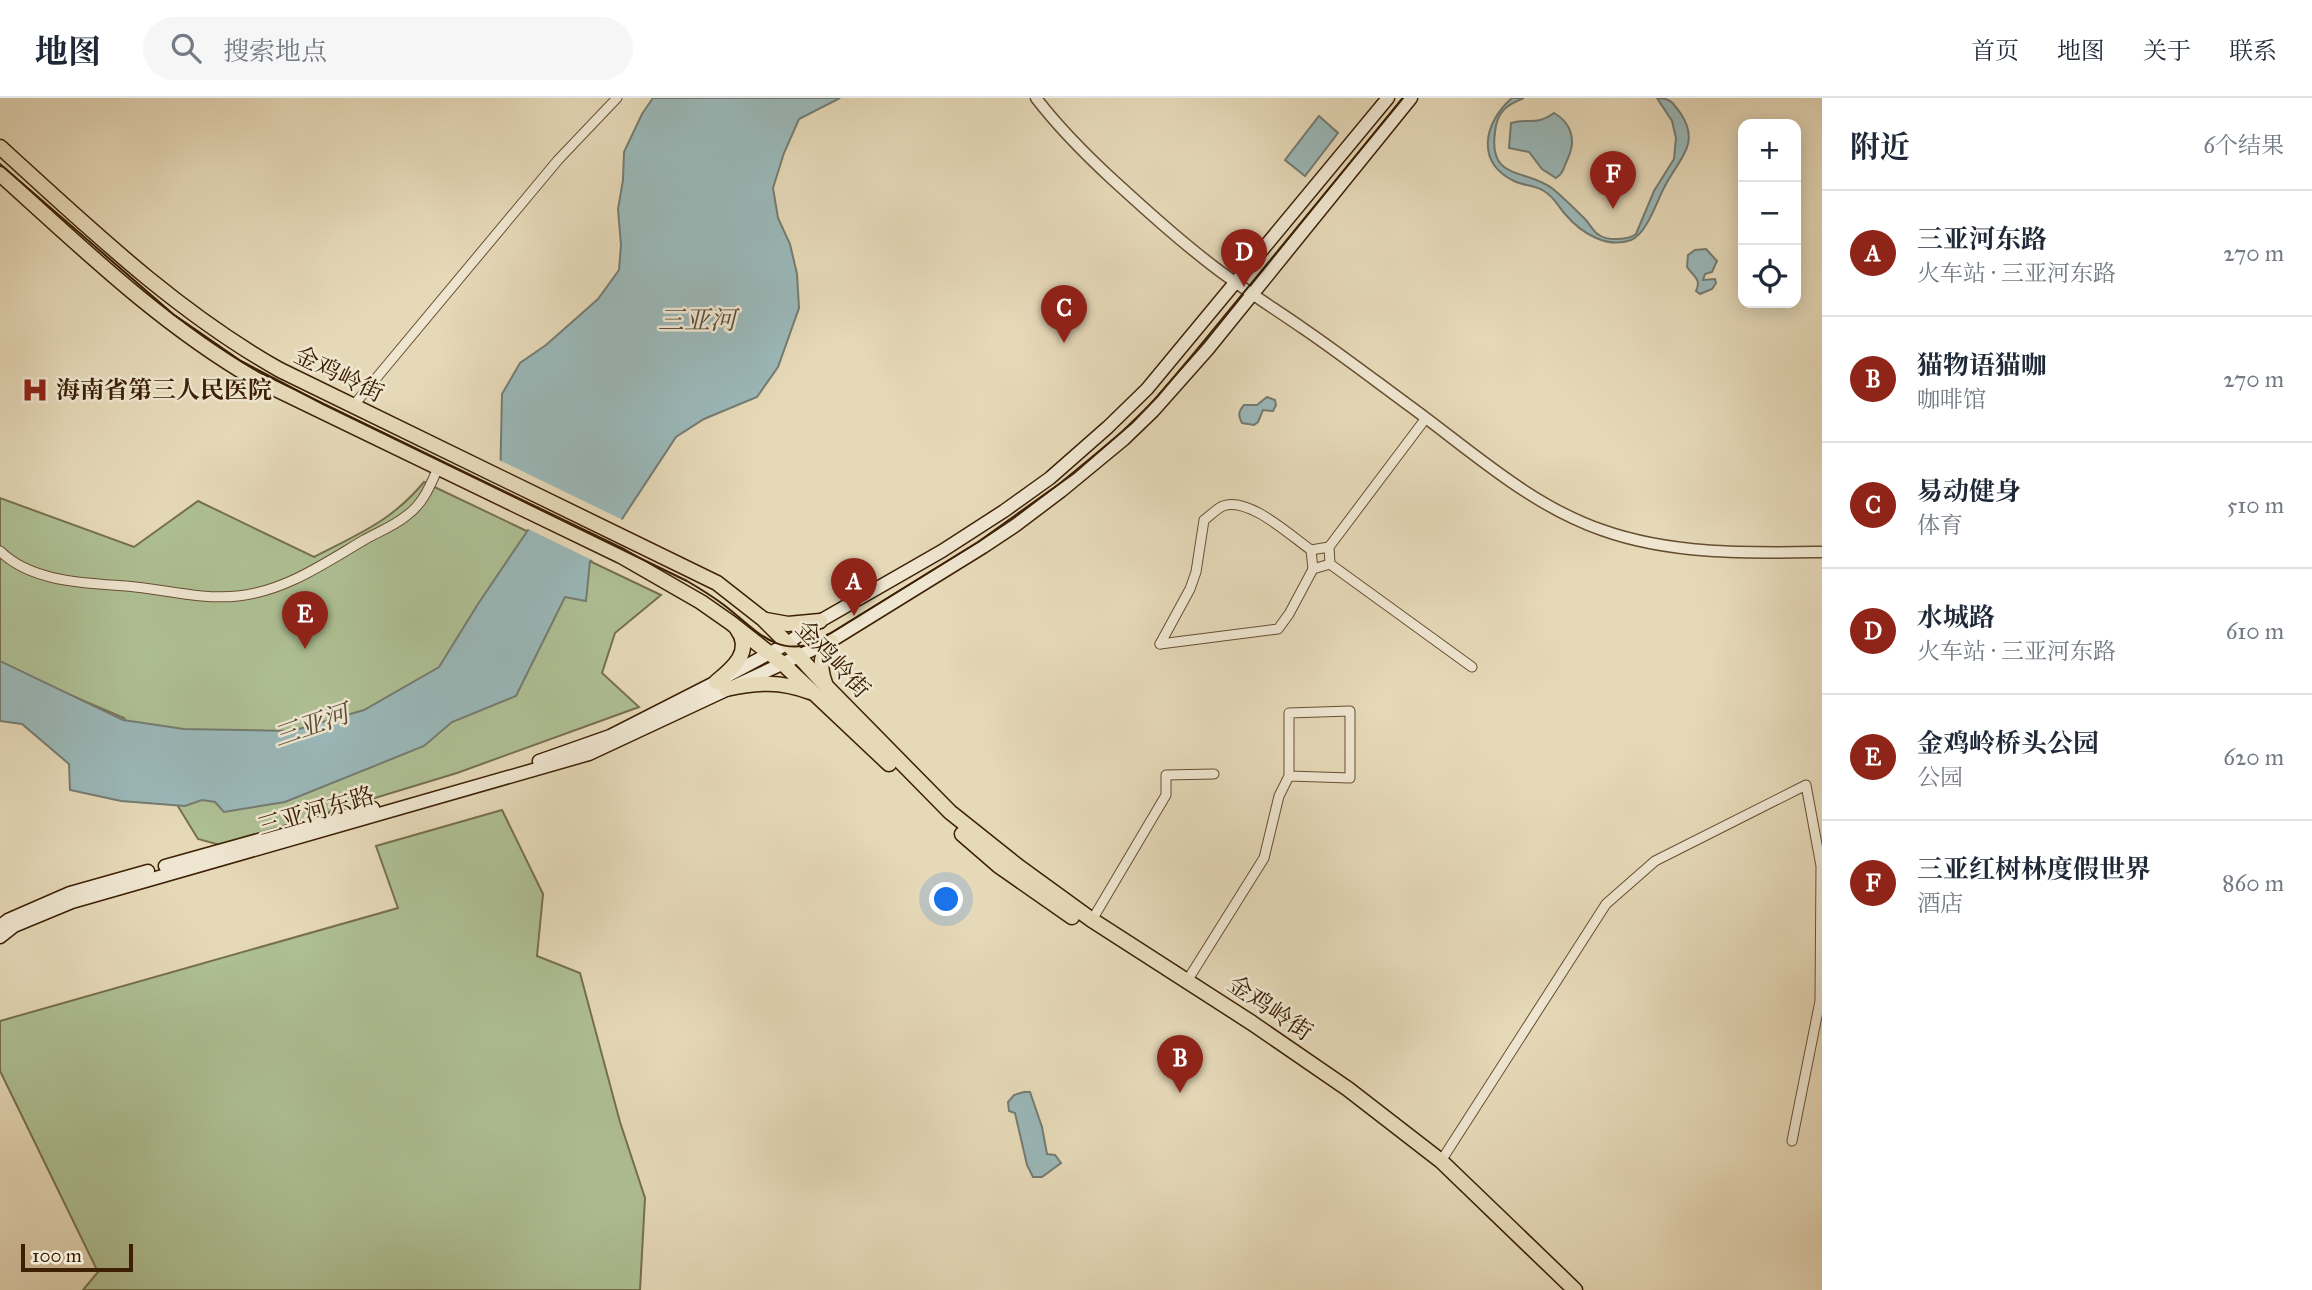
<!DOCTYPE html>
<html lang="zh">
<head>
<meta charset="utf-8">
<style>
	body { margin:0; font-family:"IM FELL Great Primer","Noto Serif SC",serif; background:#f6f6f7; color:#1f2937 }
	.controls { position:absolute; right:21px; top:21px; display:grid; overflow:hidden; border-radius:14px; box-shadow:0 4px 18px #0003 }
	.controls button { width:63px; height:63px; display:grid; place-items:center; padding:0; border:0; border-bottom:2px solid #e0e1e3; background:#fff; color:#1f2937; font:35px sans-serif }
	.scale { position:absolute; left:21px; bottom:18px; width:112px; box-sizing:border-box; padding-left:7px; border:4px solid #3d2004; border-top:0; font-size:19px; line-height:24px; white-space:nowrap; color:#3d2004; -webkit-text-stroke:5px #efe6d1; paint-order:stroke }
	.you { position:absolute; left:947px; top:802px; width:24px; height:24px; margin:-18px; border:5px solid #fff; border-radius:50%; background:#1a73e8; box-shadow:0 0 0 10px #1a73e833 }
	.badge { display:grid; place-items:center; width:46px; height:46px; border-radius:50%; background:#8f2418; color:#fff; font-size:23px; font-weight:700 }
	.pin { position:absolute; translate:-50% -58px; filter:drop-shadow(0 2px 4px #0008) }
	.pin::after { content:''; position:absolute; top:37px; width:24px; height:21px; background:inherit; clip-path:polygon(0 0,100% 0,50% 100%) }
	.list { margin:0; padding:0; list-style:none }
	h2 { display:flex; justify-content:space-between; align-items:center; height:91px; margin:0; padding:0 28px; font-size:30px }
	h2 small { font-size:23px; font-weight:400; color:#747a83 }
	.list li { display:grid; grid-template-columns:46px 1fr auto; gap:21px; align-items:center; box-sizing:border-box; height:126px; padding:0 28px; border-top:2px solid #e0e1e3 }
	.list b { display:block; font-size:26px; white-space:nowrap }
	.list p { margin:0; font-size:23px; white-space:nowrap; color:#747a83 }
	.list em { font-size:23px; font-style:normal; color:#747a83 }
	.icon { flex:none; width:38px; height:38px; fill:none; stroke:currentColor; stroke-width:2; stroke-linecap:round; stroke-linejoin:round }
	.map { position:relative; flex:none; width:1822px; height:1192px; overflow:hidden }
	header { display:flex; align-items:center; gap:42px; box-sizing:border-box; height:98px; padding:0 35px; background:#fff; border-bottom:2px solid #e0e1e3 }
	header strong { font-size:33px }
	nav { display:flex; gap:38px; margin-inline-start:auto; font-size:24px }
	.search { width:490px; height:63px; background:#f6f6f7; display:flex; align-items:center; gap:18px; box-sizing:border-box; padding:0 24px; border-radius:38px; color:#747a83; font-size:26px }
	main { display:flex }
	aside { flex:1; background:#fff }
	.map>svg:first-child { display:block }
	.green { fill:#aec094; stroke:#76704c; stroke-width:2 }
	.water { fill:#9ab8b9; stroke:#757b71; stroke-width:2 }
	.pier { fill:#e6d9b8 }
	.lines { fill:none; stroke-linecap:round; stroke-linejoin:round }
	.minor-casing { stroke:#674e31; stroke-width:11 }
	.tertiary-casing { stroke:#674e31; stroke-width:13 }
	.secondary-casing { stroke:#3d2004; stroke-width:15 }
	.primary-casing { stroke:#3d2004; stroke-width:17 }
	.minor { stroke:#efe6d1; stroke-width:9 }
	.tertiary { stroke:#efe6d1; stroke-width:10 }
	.secondary { stroke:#efe6d1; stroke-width:12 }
	.primary { stroke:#e6d9b8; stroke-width:14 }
	.tram { stroke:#3d2004; stroke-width:2 }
	.labels { text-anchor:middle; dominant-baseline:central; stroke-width:5; stroke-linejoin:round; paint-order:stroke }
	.street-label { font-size:24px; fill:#3d2004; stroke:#efe6d1 }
	.poi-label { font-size:24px; font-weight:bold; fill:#3d2004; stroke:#efe6d1; text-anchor:start }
	.water-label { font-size:26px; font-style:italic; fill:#594e3a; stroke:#efe6d1 }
</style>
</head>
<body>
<header>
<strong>地图</strong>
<div class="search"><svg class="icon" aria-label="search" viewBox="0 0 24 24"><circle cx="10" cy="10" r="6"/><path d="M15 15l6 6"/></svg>搜索地点</div>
<nav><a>首页</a><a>地图</a><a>关于</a><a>联系</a></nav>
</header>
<main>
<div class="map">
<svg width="1822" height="1192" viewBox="0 0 1822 1192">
	<rect width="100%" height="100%" fill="#e6d9b8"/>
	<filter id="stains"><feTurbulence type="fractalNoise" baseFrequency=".00286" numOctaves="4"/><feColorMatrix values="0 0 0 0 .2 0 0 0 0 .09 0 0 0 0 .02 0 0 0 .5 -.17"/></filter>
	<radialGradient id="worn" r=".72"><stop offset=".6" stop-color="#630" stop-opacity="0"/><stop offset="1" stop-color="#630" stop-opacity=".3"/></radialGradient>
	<!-- green -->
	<g class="green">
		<path d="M424 384 661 497 615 535 602 575 639 609 457 675 220 747 198 741 124 620 0 567V400L134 449 198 403 314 459C358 436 392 423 424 384Z"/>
		<polygon points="502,712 543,796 537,858 580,875 620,1024 645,1100 640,1192 83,1192 98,1174 0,973 0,923 398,810 376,748"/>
	</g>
	<!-- water -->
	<g class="water">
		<polygon points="653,0 840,0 799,21 784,55 773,90 778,120 790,146 797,176 799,210 778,269 757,299 704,321 676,339 597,459 590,463 586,503 565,499 516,598 452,624 424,648 285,704 224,714 215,704 202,702 185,708 121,703 70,692 69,666 22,626 0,623 0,563 123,622 184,631 292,633 364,612 439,569 478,506 530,429 500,389 502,296 520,265 546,247 598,201 619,172 621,147 618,111 623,82 624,54 642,16"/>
		<path d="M1512 0H1524C1506 7 1497 14 1495 34 1488 84 1527 70 1553 91 1564 100 1575 111 1585 121 1590 126 1593 134 1599 137 1608 143 1628 142 1636 136L1654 93 1674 61 1676 40 1672 23 1657 0C1671 0 1673 5 1681 16 1701 46 1678 62 1665 88 1657 102 1647 136 1631 142 1607 151 1581 135 1565 116 1558 108 1554 99 1544 93 1535 87 1524 88 1514 83 1475 64 1484 24 1512 0Z"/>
		<path d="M1554 15C1572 25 1576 43 1568 60 1564 68 1564 75 1556 80L1542 71 1529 54 1509 50 1511 25C1528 19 1534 29 1554 15Z"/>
		<polygon points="1319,18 1338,35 1305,78 1285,62"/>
		<path d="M1706 151 1717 163 1712 174 1705 176 1703 182 1715 181 1716 185 1712 191 1700 196 1696 193C1702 181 1693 178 1687 169L1688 157 1695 152Z"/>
		<path d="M1267 299 1275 302 1276 307 1273 313 1263 312 1258 324 1254 327 1242 325C1238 317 1238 314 1244 307H1257Z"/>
		<polygon points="1024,994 1030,994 1042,1029 1047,1056 1055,1057 1061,1065 1042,1079 1033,1079 1027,1067 1015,1015 1009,1013 1008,1004 1014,997"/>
	</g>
	<!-- pier -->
	<polygon class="pier" points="497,361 625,423 600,461 596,464 526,430 497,391"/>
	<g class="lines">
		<!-- minor casing -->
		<g class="minor-casing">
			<g id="minor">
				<polyline points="353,308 558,62 617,0"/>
				<polyline points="1426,320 1329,449 1330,466 1472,569"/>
				<polyline points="1311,452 1313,471 1330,466"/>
				<path d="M0 453C31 484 85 485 126 488 163 491 201 502 238 498 285 493 325 465 364 442 378 434 394 428 406 418 423 406 430 388 438 370"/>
				<path d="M1160 546 1190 491 1196 474 1204 422C1210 418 1216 411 1223 408 1248 398 1291 438 1311 452L1329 449"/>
				<polyline points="1160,546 1278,531 1289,516 1313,471"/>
				<polyline points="1092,822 1166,697 1166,677 1214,676"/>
				<polyline points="1187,883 1264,760 1279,698 1289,678 1289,615 1350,613 1350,680 1289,678"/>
				<polyline points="1441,1063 1606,806 1655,763 1806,687 1821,768 1820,903 1792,1043"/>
			</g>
		</g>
		<!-- tertiary casing -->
		<g class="tertiary-casing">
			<path id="tertiary" d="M1036 0C1059 30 1085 56 1112 81 1146 112 1180 143 1217 171 1245 192 1275 211 1304 231 1339 255 1373 281 1407 306 1468 350 1529 407 1602 432 1672 457 1749 455 1822 454"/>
		</g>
		<!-- secondary casing -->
		<g class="secondary-casing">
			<g id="secondary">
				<polyline points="539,663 610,638 716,584 783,548 820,523 942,453 1004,413 1050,380 1108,329 1147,291 1388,0"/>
				<polyline points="165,768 373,710"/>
				<polyline points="0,828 8,822 70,795 148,773"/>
				<polyline points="0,839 14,828 72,804 589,656 831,543 983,449 1016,427 1061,393 1124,341 1153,313 1208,251 1411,0"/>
			</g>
		</g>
		<!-- primary casing -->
		<g class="primary-casing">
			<g id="primary">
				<path d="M0 49C88 129 175 213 280 272L717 485 763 521 782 540 827 589 950 714 1019 769 1092 822 1252 925 1348 991 1441 1063 1575 1192"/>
				<path d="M0 76C81 149 160 226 255 281L621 458 701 504 731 525 783 566 889 666"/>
				<polyline points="766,522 788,526 820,523"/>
				<path d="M716 584C732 571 754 553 737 531"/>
				<path d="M825 585C819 569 820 556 831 543"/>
				<path d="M726 591C756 584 781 583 810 594"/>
				<polyline points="962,736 999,768 1072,819"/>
			</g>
		</g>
		<!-- minor -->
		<use href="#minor" class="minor"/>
		<!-- tertiary -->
		<use href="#tertiary" class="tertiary"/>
		<!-- secondary -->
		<use href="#secondary" class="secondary"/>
		<!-- primary -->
		<use href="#primary" class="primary"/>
		<!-- tram -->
		<path class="tram" d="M0 66 173 216 241 263 323 306 687 483C699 490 712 498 724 507 753 529 777 562 818 543L978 444 1073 376 1132 325 1157 299 1195 254 1403 0"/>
	</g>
	<!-- icons -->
	<defs>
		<g id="hospital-bare" transform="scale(2.1)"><path d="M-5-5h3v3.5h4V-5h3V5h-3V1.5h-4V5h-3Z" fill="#8f2418" stroke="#efe6d1" stroke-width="2.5" paint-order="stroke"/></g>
	</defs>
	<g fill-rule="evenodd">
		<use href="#hospital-bare" x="35" y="292"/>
	</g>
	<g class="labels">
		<!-- street labels -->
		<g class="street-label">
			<text transform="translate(339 276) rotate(26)">金鸡岭街</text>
			<text transform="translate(833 561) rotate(47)">金鸡岭街</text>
			<text transform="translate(316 713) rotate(-16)">三亚河东路</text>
			<text transform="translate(1270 910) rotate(34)">金鸡岭街</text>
		</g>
		<!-- poi labels -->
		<g class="poi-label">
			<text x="56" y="292">海南省第三人民医院</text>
		</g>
		<!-- water labels -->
		<g class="water-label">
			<text x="697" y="222">三亚河</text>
			<text transform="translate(311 627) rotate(-19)">三亚河</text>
		</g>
	</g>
	<rect width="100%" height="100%" filter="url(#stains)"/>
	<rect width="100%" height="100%" fill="url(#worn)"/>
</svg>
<div class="controls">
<button>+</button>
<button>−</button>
<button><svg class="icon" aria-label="locate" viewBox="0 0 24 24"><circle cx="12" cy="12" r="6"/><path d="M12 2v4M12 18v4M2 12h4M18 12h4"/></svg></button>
</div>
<div class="scale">100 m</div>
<div class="you"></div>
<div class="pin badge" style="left:854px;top:518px">A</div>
<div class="pin badge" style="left:1180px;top:995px">B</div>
<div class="pin badge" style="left:1064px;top:245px">C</div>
<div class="pin badge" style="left:1244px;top:189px">D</div>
<div class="pin badge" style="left:305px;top:551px">E</div>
<div class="pin badge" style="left:1613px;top:111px">F</div>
</div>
<aside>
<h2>附近<small>6个结果</small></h2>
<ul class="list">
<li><span class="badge">A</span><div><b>三亚河东路</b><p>火车站 · 三亚河东路</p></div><em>270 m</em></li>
<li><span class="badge">B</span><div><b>猫物语猫咖</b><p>咖啡馆</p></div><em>270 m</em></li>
<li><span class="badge">C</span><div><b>易动健身</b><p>体育</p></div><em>510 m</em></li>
<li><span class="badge">D</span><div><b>水城路</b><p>火车站 · 三亚河东路</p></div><em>610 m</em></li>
<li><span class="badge">E</span><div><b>金鸡岭桥头公园</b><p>公园</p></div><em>620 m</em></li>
<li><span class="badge">F</span><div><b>三亚红树林度假世界</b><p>酒店</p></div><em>860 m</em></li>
</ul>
</aside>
</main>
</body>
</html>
